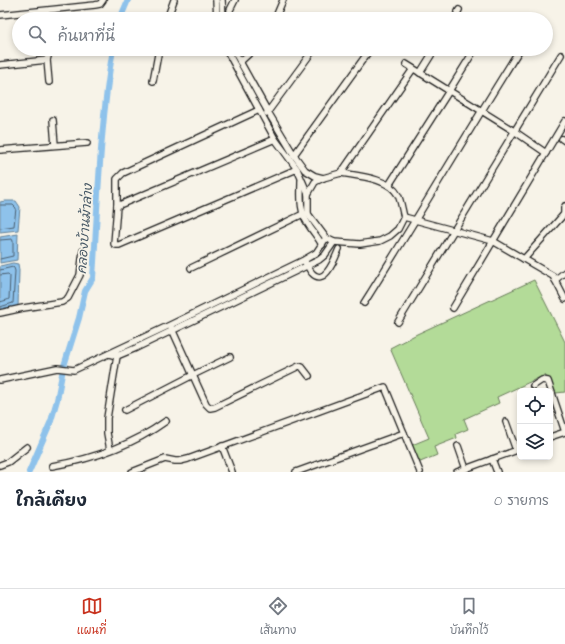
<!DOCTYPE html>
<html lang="th">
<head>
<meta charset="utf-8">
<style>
	body { margin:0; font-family:"Architects Daughter","Playpen Sans Thai",sans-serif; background:#f2f2f3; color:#1f2937 }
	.controls { position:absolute; right:12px; bottom:12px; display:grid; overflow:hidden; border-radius:6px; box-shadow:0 2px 6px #0003 }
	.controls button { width:36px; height:36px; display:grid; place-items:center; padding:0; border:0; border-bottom:1px solid #e0e1e3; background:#fff; color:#1f2937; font:20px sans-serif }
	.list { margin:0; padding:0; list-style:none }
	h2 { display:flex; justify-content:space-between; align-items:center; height:52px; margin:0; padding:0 16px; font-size:17px }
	h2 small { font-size:13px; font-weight:400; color:#747a83 }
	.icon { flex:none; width:22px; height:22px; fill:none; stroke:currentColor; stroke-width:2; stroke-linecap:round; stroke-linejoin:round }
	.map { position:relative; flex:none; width:565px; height:472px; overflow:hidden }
	.search { position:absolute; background:#fff; box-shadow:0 2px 6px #0003; left:12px; right:12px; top:12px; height:44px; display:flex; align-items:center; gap:10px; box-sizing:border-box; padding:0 14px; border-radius:22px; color:#747a83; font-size:15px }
	.sheet { height:116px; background:#fff }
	nav { display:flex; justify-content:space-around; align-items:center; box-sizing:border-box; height:56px; border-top:1px solid #e0e1e3; background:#fff; font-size:11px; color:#747a83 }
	nav a { display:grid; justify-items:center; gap:2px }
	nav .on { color:#c8321e }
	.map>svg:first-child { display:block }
	.green { fill:#b3db98; stroke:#687c5a }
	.water { fill:#8ec2eb; stroke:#608098 }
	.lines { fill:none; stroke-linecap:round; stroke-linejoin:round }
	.shore { stroke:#4a5e6f; stroke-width:1 }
	.canal { stroke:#8ec2eb; stroke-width:6 }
	.minor-casing { stroke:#1c1c1c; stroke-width:8 }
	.minor { stroke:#f7f3e8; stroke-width:5.5 }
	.labels { text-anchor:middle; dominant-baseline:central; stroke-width:3.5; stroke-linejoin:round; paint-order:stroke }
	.water-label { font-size:13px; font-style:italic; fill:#445664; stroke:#f7f3e8 }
</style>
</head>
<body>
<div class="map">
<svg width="565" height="472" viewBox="0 0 565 472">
	<rect width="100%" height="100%" fill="#f7f3e8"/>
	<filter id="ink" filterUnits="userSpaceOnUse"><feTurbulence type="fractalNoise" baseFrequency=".025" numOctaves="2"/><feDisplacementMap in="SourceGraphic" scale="8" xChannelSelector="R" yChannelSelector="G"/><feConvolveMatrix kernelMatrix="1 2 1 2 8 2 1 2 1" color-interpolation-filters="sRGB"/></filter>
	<g filter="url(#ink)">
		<!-- green -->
		<polygon class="green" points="534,280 565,342 565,392 556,393 545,375 497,397 499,403 464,419 468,429 456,434 457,438 434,447 437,455 418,463 412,445 429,438 390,348 417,334"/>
		<!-- water -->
		<g class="water">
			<polygon points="5,201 16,201 20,207 18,230 0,232 0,202"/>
			<polygon points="18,234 17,260 0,263 0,237"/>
			<polygon points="13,263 18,264 19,270 18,307 0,311 0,266"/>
		</g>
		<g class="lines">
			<!-- shore -->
			<g class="shore">
				<polyline points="0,205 13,205 16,208 14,226 0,228"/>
				<polyline points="0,240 12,239 13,241 13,256 0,259"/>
				<polyline points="0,270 13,267 14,268 15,271 13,303 0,307"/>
				<polyline points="0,275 8,274 10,276 9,299 7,300 0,302"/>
			</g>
			<!-- canal -->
			<g class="canal">
				<polyline points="120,19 128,0"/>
				<path d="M29 472 51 421 57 400 63 369 79 318 85 291 93 278C98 202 100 124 113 49"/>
			</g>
			<!-- minor casing -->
			<g class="minor-casing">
				<g id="minor">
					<polyline points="216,0 217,19"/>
					<polyline points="222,0 223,19"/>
					<polyline points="230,10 235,0"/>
					<polyline points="45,11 47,19"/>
					<polyline points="0,15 95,5 100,4 103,0"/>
					<polyline points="167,19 174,0"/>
					<polyline points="275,19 283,0"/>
					<polyline points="454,19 459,10"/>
					<polyline points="226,49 275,139 297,169 308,194"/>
					<polyline points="233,49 268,112 294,155 305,170 315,176 323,178"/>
					<polyline points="240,62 254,49"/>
					<polyline points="406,64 514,131 546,153"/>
					<polyline points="0,65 47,60"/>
					<polyline points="420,73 435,49"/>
					<polyline points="153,81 159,49"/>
					<polyline points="49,82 47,60 50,49"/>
					<polyline points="259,110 123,173 117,179 117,206 114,244 116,245 119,245 297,169"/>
					<polyline points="267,113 314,49"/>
					<polyline points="53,120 55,145"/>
					<polyline points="562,139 565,141"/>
					<polyline points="0,150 87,143"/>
					<polyline points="294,155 369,51"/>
					<path d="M341 173C358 176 389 178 398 195 401 201 402 210 404 217L398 229 390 236 380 241 360 244 334 242 326 238 308 214V194L315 182 323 178Z"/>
					<polyline points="341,173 413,69"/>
					<path d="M301 181C301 196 299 210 308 224 312 231 318 237 322 245"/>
					<polyline points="389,185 449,91 475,49"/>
					<polyline points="117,206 275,139"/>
					<polyline points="564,213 564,208 565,206"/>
					<polyline points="404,217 493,241 553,276 565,299"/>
					<polyline points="524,259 565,213"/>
					<path d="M305 262C308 266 309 270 312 273 325 287 335 258 339 249"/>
					<polyline points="191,268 303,214 308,214"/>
					<polyline points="555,280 565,272"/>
					<path d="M364 303C417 219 467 133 520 49"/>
					<polyline points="453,308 565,121"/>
					<polyline points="0,313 23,308 62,302 68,298 80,275 83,251"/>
					<polyline points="398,322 561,55"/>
					<polyline points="171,327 206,404 210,408 215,407 299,366 302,367 309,376"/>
					<polyline points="109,354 117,356 136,348 319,260 325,255 334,242"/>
					<polyline points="0,380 57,368 74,370 170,325 304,260 316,253 326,238"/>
					<polyline points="533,386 542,380 548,381 565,432"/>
					<polyline points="125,410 193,375 230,357"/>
					<polyline points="506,422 516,450"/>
					<polyline points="550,437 565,432"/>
					<polyline points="222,446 232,472"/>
					<polyline points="458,446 466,469"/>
					<polyline points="110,450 107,433 107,418 117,356 116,353"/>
					<polyline points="492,459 497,472"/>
					<polyline points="0,465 8,462 27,447"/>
					<path d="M52 466C92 459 133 445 166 421"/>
					<polyline points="132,472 165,459 175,461 180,461 188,459 385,387 420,472"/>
					<polyline points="296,472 404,433"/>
					<polyline points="457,472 520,449"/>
				</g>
			</g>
			<!-- minor -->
			<use href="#minor" class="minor"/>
		</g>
	</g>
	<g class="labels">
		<!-- water labels -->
		<g class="water-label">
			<text transform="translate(85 229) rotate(-86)">คลองบ้านม้าล่าง</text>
		</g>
	</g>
</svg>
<div class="controls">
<button><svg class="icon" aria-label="locate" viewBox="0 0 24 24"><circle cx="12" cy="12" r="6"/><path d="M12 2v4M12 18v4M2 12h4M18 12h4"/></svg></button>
<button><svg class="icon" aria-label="layers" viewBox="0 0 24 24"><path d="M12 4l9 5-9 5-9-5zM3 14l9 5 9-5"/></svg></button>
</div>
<div class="search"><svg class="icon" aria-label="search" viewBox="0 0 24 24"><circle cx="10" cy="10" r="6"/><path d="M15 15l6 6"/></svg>ค้นหาที่นี่</div>
</div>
<section class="sheet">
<h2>ใกล้เคียง<small>0 รายการ</small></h2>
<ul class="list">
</ul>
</section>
<nav>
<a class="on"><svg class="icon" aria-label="map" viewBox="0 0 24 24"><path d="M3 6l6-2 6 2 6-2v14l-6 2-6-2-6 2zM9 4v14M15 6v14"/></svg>แผนที่</a>
<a><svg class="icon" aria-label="directions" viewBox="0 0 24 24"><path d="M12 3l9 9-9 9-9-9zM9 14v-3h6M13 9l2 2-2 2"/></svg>เส้นทาง</a>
<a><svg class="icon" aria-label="saved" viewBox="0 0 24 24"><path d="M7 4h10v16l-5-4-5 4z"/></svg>บันทึกไว้</a>
</nav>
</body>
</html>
